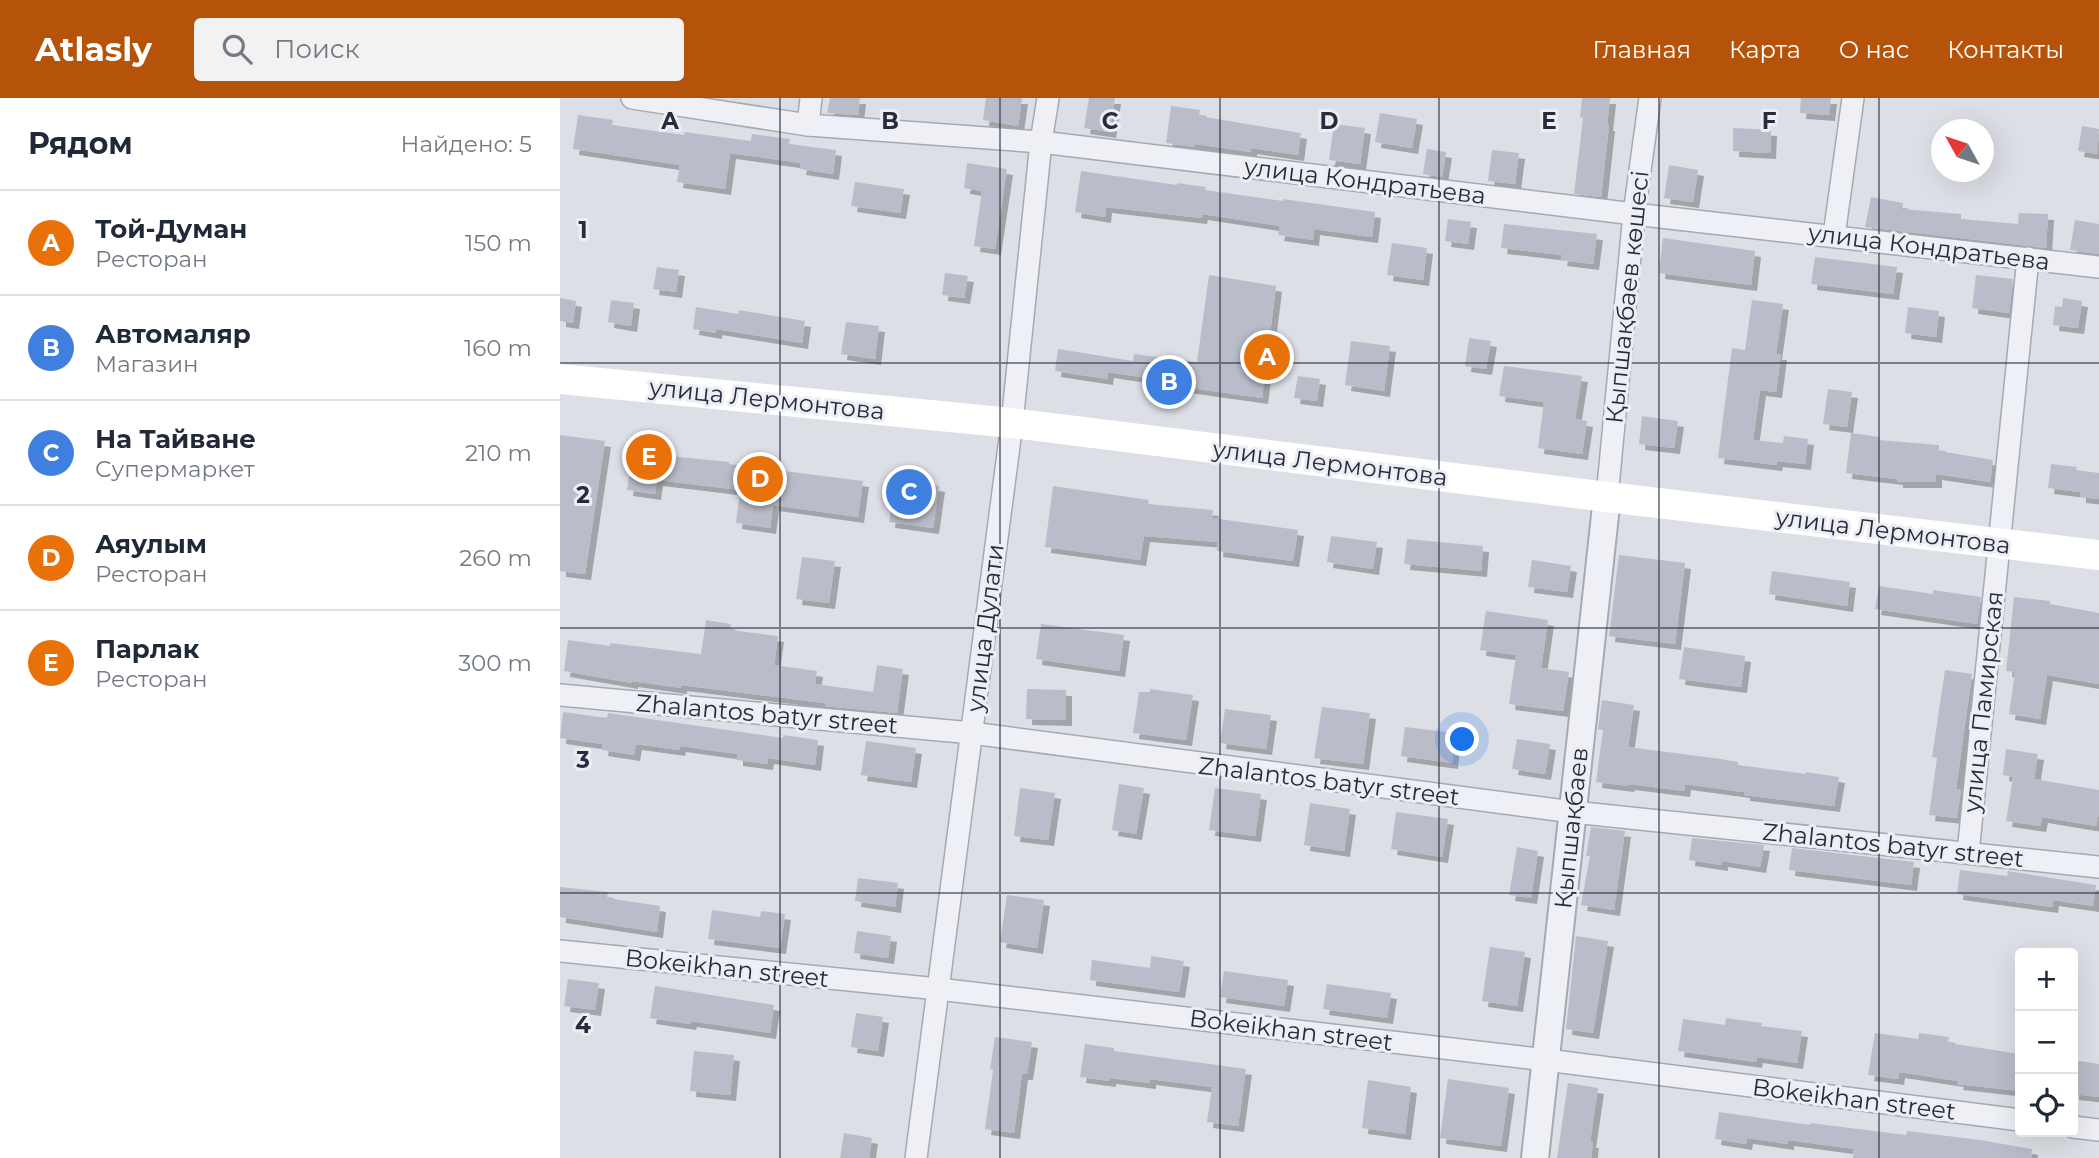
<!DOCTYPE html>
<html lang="ru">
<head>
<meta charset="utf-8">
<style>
	body { margin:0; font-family:Montserrat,sans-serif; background:#f2f2f3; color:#1f2937 }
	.controls { position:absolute; right:21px; bottom:21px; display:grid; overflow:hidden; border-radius:7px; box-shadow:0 7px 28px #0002 }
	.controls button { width:63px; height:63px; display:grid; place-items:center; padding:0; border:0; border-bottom:2px solid #e0e1e3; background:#fff; color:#1f2937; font:35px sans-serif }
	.compass { position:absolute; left:1371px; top:21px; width:63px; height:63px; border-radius:50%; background:#fff; box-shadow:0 7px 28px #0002; rotate:310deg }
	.you { position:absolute; left:903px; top:642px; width:24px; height:24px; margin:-18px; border:5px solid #fff; border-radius:50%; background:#1a73e8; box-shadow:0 0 0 10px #1a73e833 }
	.badge { display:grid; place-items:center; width:46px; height:46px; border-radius:50%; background:#b45309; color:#fff; font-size:23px; font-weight:700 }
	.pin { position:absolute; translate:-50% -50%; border:4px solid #fff; box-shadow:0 2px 7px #0006 }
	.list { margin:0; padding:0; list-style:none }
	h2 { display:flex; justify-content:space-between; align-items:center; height:91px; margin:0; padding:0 28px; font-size:30px }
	h2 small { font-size:23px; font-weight:400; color:#747a83 }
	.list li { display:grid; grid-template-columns:46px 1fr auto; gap:21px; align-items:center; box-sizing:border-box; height:105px; padding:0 28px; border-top:2px solid #e0e1e3 }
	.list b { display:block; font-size:26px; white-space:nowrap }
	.list p { margin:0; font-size:23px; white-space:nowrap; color:#747a83 }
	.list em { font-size:23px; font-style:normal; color:#747a83 }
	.icon { flex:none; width:38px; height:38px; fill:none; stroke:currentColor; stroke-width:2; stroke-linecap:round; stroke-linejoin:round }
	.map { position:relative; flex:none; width:1539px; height:1060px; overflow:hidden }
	header { display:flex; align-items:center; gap:42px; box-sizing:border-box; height:98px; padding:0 35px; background:#b45309; color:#fff }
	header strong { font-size:33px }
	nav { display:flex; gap:38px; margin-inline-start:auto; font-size:24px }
	.search { width:490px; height:63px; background:#f2f2f3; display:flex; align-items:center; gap:18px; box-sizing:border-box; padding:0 24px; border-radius:7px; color:#747a83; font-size:26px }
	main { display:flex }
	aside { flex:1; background:#fff }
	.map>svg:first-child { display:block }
	.building { fill:#babdc9; filter:url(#shadow) }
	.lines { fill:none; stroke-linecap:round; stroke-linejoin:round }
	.minor-casing { stroke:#a6a9b3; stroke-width:24 }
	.tertiary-casing { stroke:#a6a9b3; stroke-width:30 }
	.minor { stroke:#eff0f5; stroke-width:21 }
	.tertiary { stroke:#eff0f5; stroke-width:26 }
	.secondary { stroke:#fff; stroke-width:30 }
	.grid { fill:none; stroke:#272b3c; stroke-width:2; stroke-opacity:0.55 }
	.labels { text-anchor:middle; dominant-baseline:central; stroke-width:6; stroke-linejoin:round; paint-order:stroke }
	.street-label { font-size:24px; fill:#272b3c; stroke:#eceef4 }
	.grid-label { font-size:23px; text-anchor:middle; font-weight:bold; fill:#272b3c; stroke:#eceef4; stroke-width:6; stroke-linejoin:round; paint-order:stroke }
</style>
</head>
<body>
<header>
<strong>Atlasly</strong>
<div class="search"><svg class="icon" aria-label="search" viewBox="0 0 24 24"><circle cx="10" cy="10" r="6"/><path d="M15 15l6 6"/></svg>Поиск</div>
<nav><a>Главная</a><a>Карта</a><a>О нас</a><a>Контакты</a></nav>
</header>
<main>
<aside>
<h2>Рядом<small>Найдено: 5</small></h2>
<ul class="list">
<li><span class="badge" style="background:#e8710a">A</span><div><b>Той-Думан</b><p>Ресторан</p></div><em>150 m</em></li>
<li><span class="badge" style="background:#3f7fe0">B</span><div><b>Автомаляр</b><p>Магазин</p></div><em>160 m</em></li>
<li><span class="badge" style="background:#3f7fe0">C</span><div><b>На Тайване</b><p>Супермаркет</p></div><em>210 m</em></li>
<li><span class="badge" style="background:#e8710a">D</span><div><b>Аяулым</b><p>Ресторан</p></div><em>260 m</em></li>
<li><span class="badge" style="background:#e8710a">E</span><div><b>Парлак</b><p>Ресторан</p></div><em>300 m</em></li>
</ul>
</aside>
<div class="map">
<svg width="1539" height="1060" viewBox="0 0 1539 1060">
	<defs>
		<filter id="shadow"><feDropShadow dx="6" dy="6" stdDeviation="0" flood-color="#0004"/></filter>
	</defs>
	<rect width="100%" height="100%" fill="#dddfe6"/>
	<!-- building -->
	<g class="building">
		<polygon points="270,0 300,0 298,17 267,15"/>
		<polygon points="426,0 462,0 458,28 423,22"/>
		<polygon points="529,0 555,0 550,34 524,30"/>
		<polygon points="1022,0 1050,0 1047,27 1049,27 1041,99 1014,96 1023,20 1020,19"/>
		<polygon points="1241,0 1271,0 1269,17 1240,15"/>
		<polygon points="611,8 640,12 639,18 741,35 738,57 691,50 691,54 635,46 635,49 606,45"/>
		<polygon points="820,15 857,21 852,50 815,44"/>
		<polygon points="18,17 53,22 52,27 124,37 125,34 191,43 192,36 230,41 229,46 276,52 273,76 240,71 241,65 170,55 165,91 117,84 120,67 13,51"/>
		<polygon points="774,26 805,30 800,66 769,62"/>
		<polygon points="1522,28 1539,31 1537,56 1518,53"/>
		<polygon points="1173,30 1211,32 1210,55 1173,53"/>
		<polygon points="867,51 886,54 882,79 863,76"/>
		<polygon points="932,52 959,55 955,86 928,83"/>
		<polygon points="407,65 447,71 435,151 414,148 422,93 404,90"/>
		<polygon points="1109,67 1138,72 1133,104 1104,100"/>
		<polygon points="521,73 617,87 617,85 646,89 645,92 723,103 723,101 815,114 812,139 754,131 753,142 718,137 720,128 642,116 641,120 546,109 545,119 515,114"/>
		<polygon points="295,84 344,91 340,115 291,108"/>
		<polygon points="1311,99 1343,105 1342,111 1401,116 1401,121 1458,126 1459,115 1488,116 1486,150 1305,129"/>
		<polygon points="888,121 911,124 908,146 885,143"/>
		<polygon points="1515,122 1539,126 1539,156 1510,152"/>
		<polygon points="944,126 1037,136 1033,166 1001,162 1002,157 941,150"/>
		<polygon points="1103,140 1195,153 1191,187 1099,175"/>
		<polygon points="832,145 867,150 863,182 827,177"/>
		<polygon points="1255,159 1337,169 1333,196 1251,186"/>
		<polygon points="97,169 119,172 116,194 93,191"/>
		<polygon points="385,175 408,178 404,200 382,197"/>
		<polygon points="649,177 716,188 702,300 617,288 615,300 592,297 594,281 548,274 547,281 495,273 498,251 573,263 574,256 637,264"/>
		<polygon points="1416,177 1453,181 1449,215 1412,210"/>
		<polygon points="0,200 16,203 13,225 0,223"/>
		<polygon points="1503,200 1522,203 1518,230 1493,227 1495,208 1502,209"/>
		<polygon points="51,202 74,205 71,228 48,224"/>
		<polygon points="1192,202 1223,206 1216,256 1221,256 1216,294 1200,292 1193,342 1223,345 1224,338 1248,341 1245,366 1217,363 1216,367 1158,360 1172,250 1185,252"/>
		<polygon points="136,209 178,216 179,212 245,223 242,245 156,231 156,235 133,231"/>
		<polygon points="1348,209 1379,213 1376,239 1345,235"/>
		<polygon points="286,224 319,228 315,261 281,256"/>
		<polygon points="909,240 931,243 926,271 905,268"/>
		<polygon points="791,243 830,248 824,293 785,287"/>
		<polygon points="944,268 1022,278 1015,321 1027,323 1022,356 978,350 984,304 939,298"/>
		<polygon points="738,278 760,281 757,303 734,300"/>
		<polygon points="1268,291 1292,294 1287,329 1263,326"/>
		<polygon points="1082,318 1118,323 1114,350 1079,346"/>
		<polygon points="1291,335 1320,339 1319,342 1379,347 1379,353 1433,362 1430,384 1376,376 1376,384 1337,384 1337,381 1286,375"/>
		<polygon points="0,337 45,343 25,476 0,473"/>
		<polygon points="74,346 102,350 100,357 169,364 169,366 303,383 298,419 213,407 210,430 176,425 180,392 97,382 95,396 67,392"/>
		<polygon points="1491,366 1517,369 1516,372 1539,375 1539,401 1520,399 1520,394 1488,390"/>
		<polygon points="335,382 379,388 373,430 329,424"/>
		<polygon points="493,388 589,402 588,406 653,412 652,420 738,432 733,463 657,453 658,444 584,438 580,462 485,449"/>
		<polygon points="771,438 817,444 813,471 767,464"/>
		<polygon points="847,441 923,448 921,473 844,466"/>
		<polygon points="1059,457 1125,465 1115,546 1049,538"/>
		<polygon points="242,459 275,463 269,505 236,501"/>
		<polygon points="972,462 1011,468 1007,494 968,489"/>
		<polygon points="1212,473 1290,484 1287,508 1209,496"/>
		<polygon points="1319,488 1373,496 1373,492 1421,499 1417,526 1315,511"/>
		<polygon points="1454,499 1490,503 1490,506 1539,515 1539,586 1487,577 1480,621 1449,616 1455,574 1446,573"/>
		<polygon points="926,513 988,522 981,570 1009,574 1003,613 949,606 956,557 920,552"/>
		<polygon points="146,522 171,526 170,532 218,538 214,567 257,573 255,586 313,594 317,567 343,571 337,615 265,608 265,605 121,587 121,590 72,583 72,585 4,573 8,542 50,548 50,545 141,556"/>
		<polygon points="481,526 564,537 559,573 476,561"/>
		<polygon points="1124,549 1185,558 1181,589 1119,581"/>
		<polygon points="1385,572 1412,576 1396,691 1401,691 1397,720 1369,717 1377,660 1372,659"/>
		<polygon points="467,591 506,592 506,622 466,621"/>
		<polygon points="590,591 633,597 626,642 573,635 579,594 590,594"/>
		<polygon points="1042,602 1074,607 1068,649 1161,661 1178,664 1178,667 1246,676 1246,674 1279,679 1274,708 1184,697 1184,694 1125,686 1124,693 1069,686 1068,688 1036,684 1043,632 1038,631"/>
		<polygon points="762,609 810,615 803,666 754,660"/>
		<polygon points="665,611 711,617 706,651 660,645"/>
		<polygon points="3,614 47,620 48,615 223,640 223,637 258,642 255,667 208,660 207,666 177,662 177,656 120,648 119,652 76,646 74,657 42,652 43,646 0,640"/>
		<polygon points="845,629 895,635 892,665 841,658"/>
		<polygon points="957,641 990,646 985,676 952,671"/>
		<polygon points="306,643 356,650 351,684 301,677"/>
		<polygon points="1446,651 1478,656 1474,681 1539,692 1539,714 1536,728 1482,719 1480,728 1446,723 1453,679 1443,677"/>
		<polygon points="559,686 584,690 576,736 552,732"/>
		<polygon points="460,690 495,695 488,742 454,738"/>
		<polygon points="655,690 701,696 695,738 649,732"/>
		<polygon points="750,705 790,711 784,753 744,747"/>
		<polygon points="836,714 888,721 882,759 831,751"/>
		<polygon points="1031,729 1065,733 1054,812 1021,807 1030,758 1026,758"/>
		<polygon points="1132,740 1204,747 1200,769 1162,763 1162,767 1129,762"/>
		<polygon points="957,749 978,753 971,800 949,797"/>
		<polygon points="1232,750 1354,764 1351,787 1229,772"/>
		<polygon points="1400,772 1447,778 1448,773 1536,787 1533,808 1493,802 1492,809 1397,796"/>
		<polygon points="298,780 338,785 335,809 295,803"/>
		<polygon points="0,789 48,794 47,800 100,808 97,834 0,819"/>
		<polygon points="447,797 484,802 477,850 440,844"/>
		<polygon points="152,812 200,819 201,813 225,816 220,850 148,841"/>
		<polygon points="297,833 331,838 328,860 294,855"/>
		<polygon points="1016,838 1048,843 1033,935 1006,931"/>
		<polygon points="930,849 965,854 957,908 922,903"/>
		<polygon points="591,858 624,863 619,894 530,882 532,862 590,870"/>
		<polygon points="664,873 728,882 724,908 660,899"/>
		<polygon points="8,881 39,885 35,912 4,908"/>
		<polygon points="767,886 831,895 827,920 763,911"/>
		<polygon points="95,888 214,907 210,935 131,923 130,926 90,920"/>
		<polygon points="296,915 323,919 318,953 291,949"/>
		<polygon points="1166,920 1202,925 1201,928 1242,933 1237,965 1197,959 1196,964 1118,953 1123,921 1165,927"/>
		<polygon points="1315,935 1358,941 1359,935 1389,939 1388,945 1460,956 1460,993 1397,986 1398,983 1339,974 1338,981 1308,977"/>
		<polygon points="435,939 472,944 467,976 462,976 454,1035 425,1031 433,972 430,971"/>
		<polygon points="525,946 554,950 554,953 686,971 678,1028 647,1024 652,989 590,981 590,985 550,980 550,983 520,979"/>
		<polygon points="134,953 174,957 170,997 130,993"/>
		<polygon points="1513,962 1539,966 1539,999 1513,996"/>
		<polygon points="888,981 949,990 941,1048 880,1040"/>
		<polygon points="808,982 851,989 845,1036 802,1030"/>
		<polygon points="1008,985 1038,990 1030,1044 1033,1044 1031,1060 997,1060"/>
		<polygon points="1159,1014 1250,1027 1250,1025 1346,1037 1347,1033 1420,1042 1472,1051 1471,1060 1293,1060 1294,1051 1228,1042 1228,1046 1187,1040 1186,1046 1155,1041"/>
		<polygon points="284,1035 312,1040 309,1060 280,1060"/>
	</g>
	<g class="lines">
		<!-- minor casing -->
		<g class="minor-casing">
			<g id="minor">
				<polyline points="72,0 248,27 481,44 1074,116 1539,169"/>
				<polyline points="248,27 251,0"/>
				<polyline points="1274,138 1293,0"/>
				<polyline points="1047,399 1074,116 1090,0"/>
				<polyline points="0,597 412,635 1013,714 1539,769"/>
				<polyline points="1408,755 1468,160"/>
				<polyline points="0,853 378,891 986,962 1460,1022"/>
				<polyline points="1513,1029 1539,1032"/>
				<polyline points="356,1060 452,325 481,44 488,0"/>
			</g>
		</g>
		<!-- tertiary casing -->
		<g class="tertiary-casing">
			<polyline id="tertiary" points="975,1060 1047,399"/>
		</g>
		<!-- minor -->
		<use href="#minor" class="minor"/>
		<!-- tertiary -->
		<use href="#tertiary" class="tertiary"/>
		<!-- secondary -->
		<polyline class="secondary" points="0,281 452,325 1047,399 1539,457"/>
	</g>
	<!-- grid -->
	<path class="grid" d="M220 0V1060M440 0V1060M660 0V1060M879 0V1060M1099 0V1060M1319 0V1060M0 265H1539M0 530H1539M0 795H1539"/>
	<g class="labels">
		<!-- street labels -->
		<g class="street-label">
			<text transform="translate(805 83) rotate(7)">улица Кондратьева</text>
			<text transform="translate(1369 149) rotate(7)">улица Кондратьева</text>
			<text transform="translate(1067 199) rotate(-84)">Қыпшақбаев көшесі</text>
			<text transform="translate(207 301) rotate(6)">улица Лермонтова</text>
			<text transform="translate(770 365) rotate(7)">улица Лермонтова</text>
			<text transform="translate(1333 433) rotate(7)">улица Лермонтова</text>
			<text transform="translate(425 530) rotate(-83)">улица Дулати</text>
			<text transform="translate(1423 604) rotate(-84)">улица Памирская</text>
			<text transform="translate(207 616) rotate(5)">Zhalantos batyr street</text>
			<text transform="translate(769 683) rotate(7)">Zhalantos batyr street</text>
			<text transform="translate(1011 730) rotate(-84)">Қыпшақбаев</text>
			<text transform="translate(1333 747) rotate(6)">Zhalantos batyr street</text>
			<text transform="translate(167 870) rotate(6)">Bokeikhan street</text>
			<text transform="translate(731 932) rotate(7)">Bokeikhan street</text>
			<text transform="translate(1294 1001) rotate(7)">Bokeikhan street</text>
		</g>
	</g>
	<g class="grid-label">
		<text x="110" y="31">A</text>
		<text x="330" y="31">B</text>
		<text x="550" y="31">C</text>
		<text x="769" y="31">D</text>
		<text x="989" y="31">E</text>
		<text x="1209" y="31">F</text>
		<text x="23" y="140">1</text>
		<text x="23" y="405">2</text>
		<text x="23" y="670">3</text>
		<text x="23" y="935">4</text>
	</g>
</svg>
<div class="controls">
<button>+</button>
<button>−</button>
<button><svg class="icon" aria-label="locate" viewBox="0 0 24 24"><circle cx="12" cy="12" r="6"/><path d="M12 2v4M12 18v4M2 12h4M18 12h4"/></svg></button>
</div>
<svg class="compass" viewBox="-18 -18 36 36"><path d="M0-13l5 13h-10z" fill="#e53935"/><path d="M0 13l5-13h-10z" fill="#747a83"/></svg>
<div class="you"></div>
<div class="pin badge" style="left:707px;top:259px;background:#e8710a">A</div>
<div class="pin badge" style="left:609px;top:284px;background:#3f7fe0">B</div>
<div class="pin badge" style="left:349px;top:394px;background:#3f7fe0">C</div>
<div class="pin badge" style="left:200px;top:381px;background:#e8710a">D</div>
<div class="pin badge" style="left:89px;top:359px;background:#e8710a">E</div>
</div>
</main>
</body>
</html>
